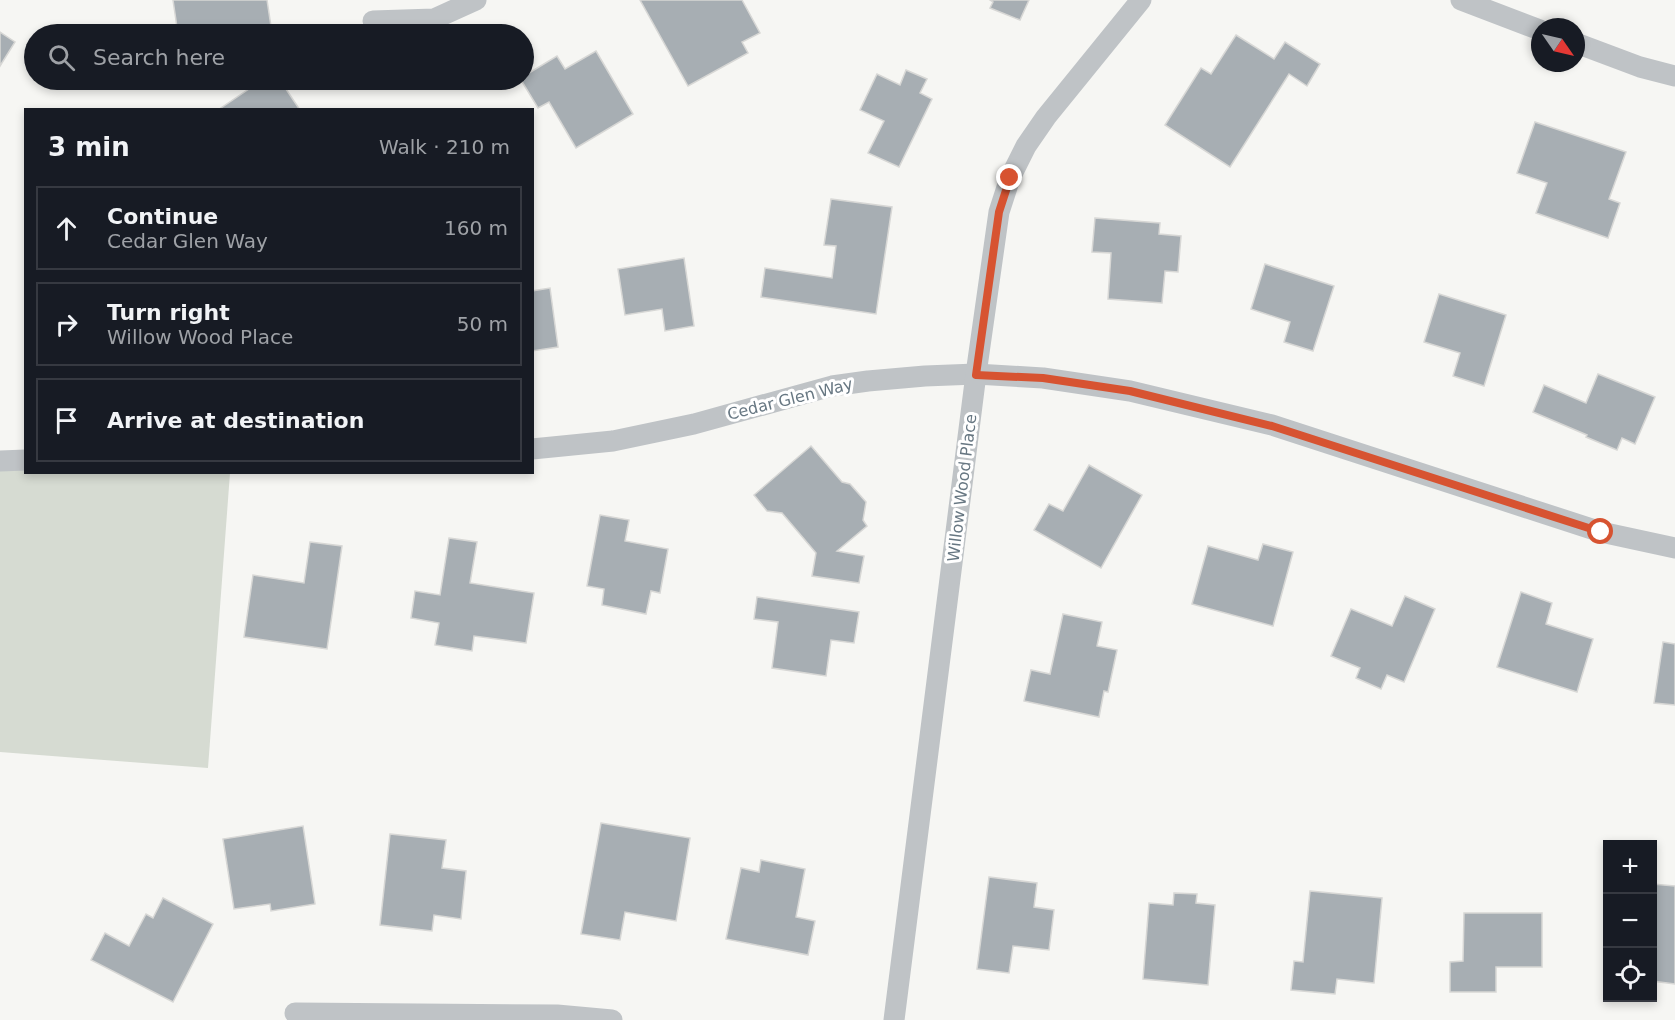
<!DOCTYPE html>
<html lang="en">
<head>
<meta charset="utf-8">
<style>
	body { margin:0; font-family:"DejaVu Sans",sans-serif; background:#20242c; color:#f1f3f6 }
	.controls { position:absolute; right:18px; bottom:18px; display:grid; overflow:hidden; border-radius:0px; box-shadow:0 3px 9px #0003 }
	.controls button { width:54px; height:54px; display:grid; place-items:center; padding:0; border:0; border-bottom:2px solid #363941; background:#171b24; color:#f1f3f6; font:30px sans-serif }
	.compass { position:absolute; left:1531px; top:18px; width:54px; height:54px; border-radius:50%; background:#171b24; box-shadow:0 3px 9px #0003; rotate:124deg }
	.stop { position:absolute; width:18px; height:18px; margin:-14px; border:4px solid #d75331; border-radius:50%; background:#fff }
	.stop.end { background:#d75331; border-color:#fff; box-shadow:0 2px 6px #0008 }
	.list { margin:0; padding:0; list-style:none }
	h2 { display:flex; justify-content:space-between; align-items:center; height:78px; margin:0; padding:0 24px; font-size:26px }
	h2 small { font-size:20px; font-weight:400; color:#9ea1a6 }
	.list li { display:grid; grid-template-columns:39px 1fr auto; gap:18px; align-items:center; box-sizing:border-box; height:84px; margin:0 12px 12px; padding:0 12px; border:2px solid #363941; border-radius:0px }
	.list b { display:block; font-size:22px; white-space:nowrap }
	.list p { margin:0; font-size:20px; white-space:nowrap; color:#9ea1a6 }
	.list em { font-size:20px; font-style:normal; color:#9ea1a6 }
	.icon { flex:none; width:33px; height:33px; fill:none; stroke:currentColor; stroke-width:2; stroke-linecap:round; stroke-linejoin:round }
	.map { position:relative; flex:none; width:1675px; height:1020px; overflow:hidden }
	.search { position:absolute; background:#171b24; box-shadow:0 3px 9px #0003; left:24px; top:24px; width:510px; height:66px; display:flex; align-items:center; gap:15px; box-sizing:border-box; padding:0 21px; border-radius:33px; color:#9ea1a6; font-size:22px }
	.panel { position:absolute; background:#171b24; box-shadow:0 3px 9px #0003; left:24px; top:108px; width:510px; height:366px; border-radius:0px }
	.map>svg:first-child { display:block }
	.green { fill:#d6dbd2 }
	.building { fill:#a7aeb3; stroke:#d7d7d5; stroke-width:1.5 }
	.lines { fill:none; stroke-linecap:round; stroke-linejoin:round }
	.minor { stroke:#bfc3c6; stroke-width:21 }
	.route { stroke:#d75331; stroke-width:8 }
	.labels { text-anchor:middle; dominant-baseline:central; stroke-width:6; stroke-linejoin:round; paint-order:stroke }
	.street-label { font-size:16px; fill:#677782; stroke:#fff }
</style>
</head>
<body>
<div class="map">
<svg width="1675" height="1020" viewBox="0 0 1675 1020">
	<rect width="100%" height="100%" fill="#f6f6f3"/>
	<polygon class="green" points="25,460 26,472 230,473 208,768 0,752 0,461"/>
	<g class="building">
		<polygon points="173,0 267,0 272,33 261,34 178,34"/>
		<polygon points="640,0 742,0 760,33 742,42 748,53 688,86"/>
		<polygon points="990,0 1029,0 1020,20 990,8 993,2"/>
		<polygon points="0,32 15,42 0,66"/>
		<polygon points="1236,35 1274,59 1285,42 1320,64 1307,86 1289,74 1230,167 1165,125 1201,68 1211,74"/>
		<polygon points="596,51 633,114 576,148 549,102 538,108 521,80 524,80 524,76 557,56 565,69"/>
		<polygon points="906,70 927,79 920,93 932,99 899,167 868,153 884,121 860,110 877,74 900,85"/>
		<polygon points="262,80 280,80 300,110 218,110"/>
		<polygon points="1535,122 1626,152 1609,199 1620,203 1608,238 1536,213 1547,183 1517,173"/>
		<polygon points="831,199 892,207 876,314 761,297 765,268 832,278 836,246 824,245"/>
		<polygon points="1095,218 1160,223 1159,234 1181,236 1178,272 1165,271 1162,303 1108,299 1111,253 1092,252"/>
		<polygon points="684,258 694,326 665,331 662,309 625,315 618,269"/>
		<polygon points="1265,264 1334,286 1313,351 1284,342 1290,322 1251,309"/>
		<polygon points="550,288 558,347 532,351 532,291"/>
		<polygon points="1439,294 1506,315 1484,386 1453,376 1460,353 1424,342"/>
		<polygon points="1598,374 1655,397 1635,444 1622,438 1617,450 1586,437 1587,435 1533,412 1544,385 1586,403"/>
		<polygon points="811,446 842,482 850,484 866,502 863,520 867,526 837,551 864,556 859,583 812,576 816,553 782,513 767,511 754,495"/>
		<polygon points="1089,465 1142,495 1101,568 1034,530 1049,504 1063,511"/>
		<polygon points="600,515 629,520 625,541 668,549 660,593 651,591 646,614 602,605 604,589 587,586"/>
		<polygon points="449,538 477,542 470,583 534,593 526,643 474,636 472,651 435,645 439,623 411,618 415,591 440,595"/>
		<polygon points="310,542 342,546 327,649 244,637 253,575 304,583"/>
		<polygon points="1263,544 1293,552 1273,626 1192,604 1208,546 1258,560"/>
		<polygon points="1521,592 1552,603 1546,624 1593,639 1577,692 1497,667"/>
		<polygon points="1405,596 1435,609 1404,682 1387,675 1381,689 1356,678 1360,668 1331,656 1351,609 1392,626"/>
		<polygon points="757,597 859,612 854,643 831,640 826,676 772,668 778,622 754,619"/>
		<polygon points="1063,614 1102,622 1097,646 1117,650 1108,692 1104,691 1099,717 1024,701 1031,670 1050,674"/>
		<polygon points="1663,642 1675,644 1675,705 1654,703"/>
		<polygon points="601,823 690,838 676,921 625,912 620,940 581,934"/>
		<polygon points="303,826 315,904 271,911 270,904 234,909 223,839"/>
		<polygon points="390,834 446,840 442,868 466,871 461,919 434,915 432,931 380,925"/>
		<polygon points="761,860 805,869 796,917 815,921 808,955 726,939 741,868 759,872"/>
		<polygon points="989,877 1037,883 1034,907 1054,910 1049,950 1013,946 1009,973 977,969"/>
		<polygon points="1652,884 1675,886 1675,984 1652,981"/>
		<polygon points="1310,891 1382,898 1374,983 1337,979 1335,994 1291,990 1294,961 1303,962"/>
		<polygon points="1174,893 1197,894 1196,903 1215,905 1208,985 1143,979 1149,903 1173,905"/>
		<polygon points="163,898 213,924 173,1002 91,960 105,933 129,946 146,914 153,918"/>
		<polygon points="1464,913 1542,913 1542,967 1496,967 1496,992 1450,992 1450,962 1463,961"/>
		<polygon points="1608,950 1608,977 1605,977"/>
	</g>
	<g class="lines">
		<g class="minor">
			<polyline points="1461,0 1540,30"/>
			<polyline points="373,21 434,19 476,0"/>
			<polyline points="1576,43 1640,67 1675,76"/>
			<polyline points="532,449 613,441 694,424 832,386 868,381 925,376 976,374 1043,378 1130,391 1272,425 1601,532 1675,548"/>
			<polyline points="0,461 26,460"/>
			<polyline points="295,1013 557,1015 612,1020"/>
			<polyline points="894,1020 976,374 999,212 1010,178 1026,146 1046,117 1141,0"/>
		</g>
	</g>
	<g class="lines">
		<polyline class="route" points="1010,178 999,212 976,375 1043,378 1130,391 1272,426 1601,532"/>
	</g>
	<g class="labels">
		<g class="street-label">
			<text transform="translate(790 399) rotate(-14)">Cedar Glen Way</text>
			<text transform="translate(962 488) rotate(-83)">Willow Wood Place</text>
		</g>
	</g>
</svg>
<div class="controls">
<button>+</button>
<button>−</button>
<button><svg class="icon" aria-label="locate" viewBox="0 0 24 24"><circle cx="12" cy="12" r="6"/><path d="M12 2v4M12 18v4M2 12h4M18 12h4"/></svg></button>
</div>
<svg class="compass" viewBox="-18 -18 36 36"><path d="M0-13l5 13h-10z" fill="#e53935"/><path d="M0 13l5-13h-10z" fill="#9ea1a6"/></svg>
<div class="stop" style="left:1601px;top:532px"></div>
<div class="stop end" style="left:1010px;top:178px"></div>
<div class="search"><svg class="icon" aria-label="search" viewBox="0 0 24 24"><circle cx="10" cy="10" r="6"/><path d="M15 15l6 6"/></svg>Search here</div>
<section class="panel">
<h2>3 min<small>Walk · 210 m</small></h2>
<ul class="list">
<li><svg class="icon" aria-label="ahead" viewBox="0 0 24 24"><path d="M12 20V5M6 11l6-6 6 6"/></svg><div><b>Continue</b><p>Cedar Glen Way</p></div><em>160 m</em></li>
<li><svg class="icon" aria-label="right" viewBox="0 0 24 24"><path d="M7 20v-9h11M14 6l5 5-5 5"/></svg><div><b>Turn right</b><p>Willow Wood Place</p></div><em>50 m</em></li>
<li><svg class="icon" aria-label="arrive" viewBox="0 0 24 24"><path d="M6 21V4h12l-3 4 3 4H6"/></svg><div><b>Arrive at destination</b></div></li>
</ul>
</section>
</div>
</body>
</html>
